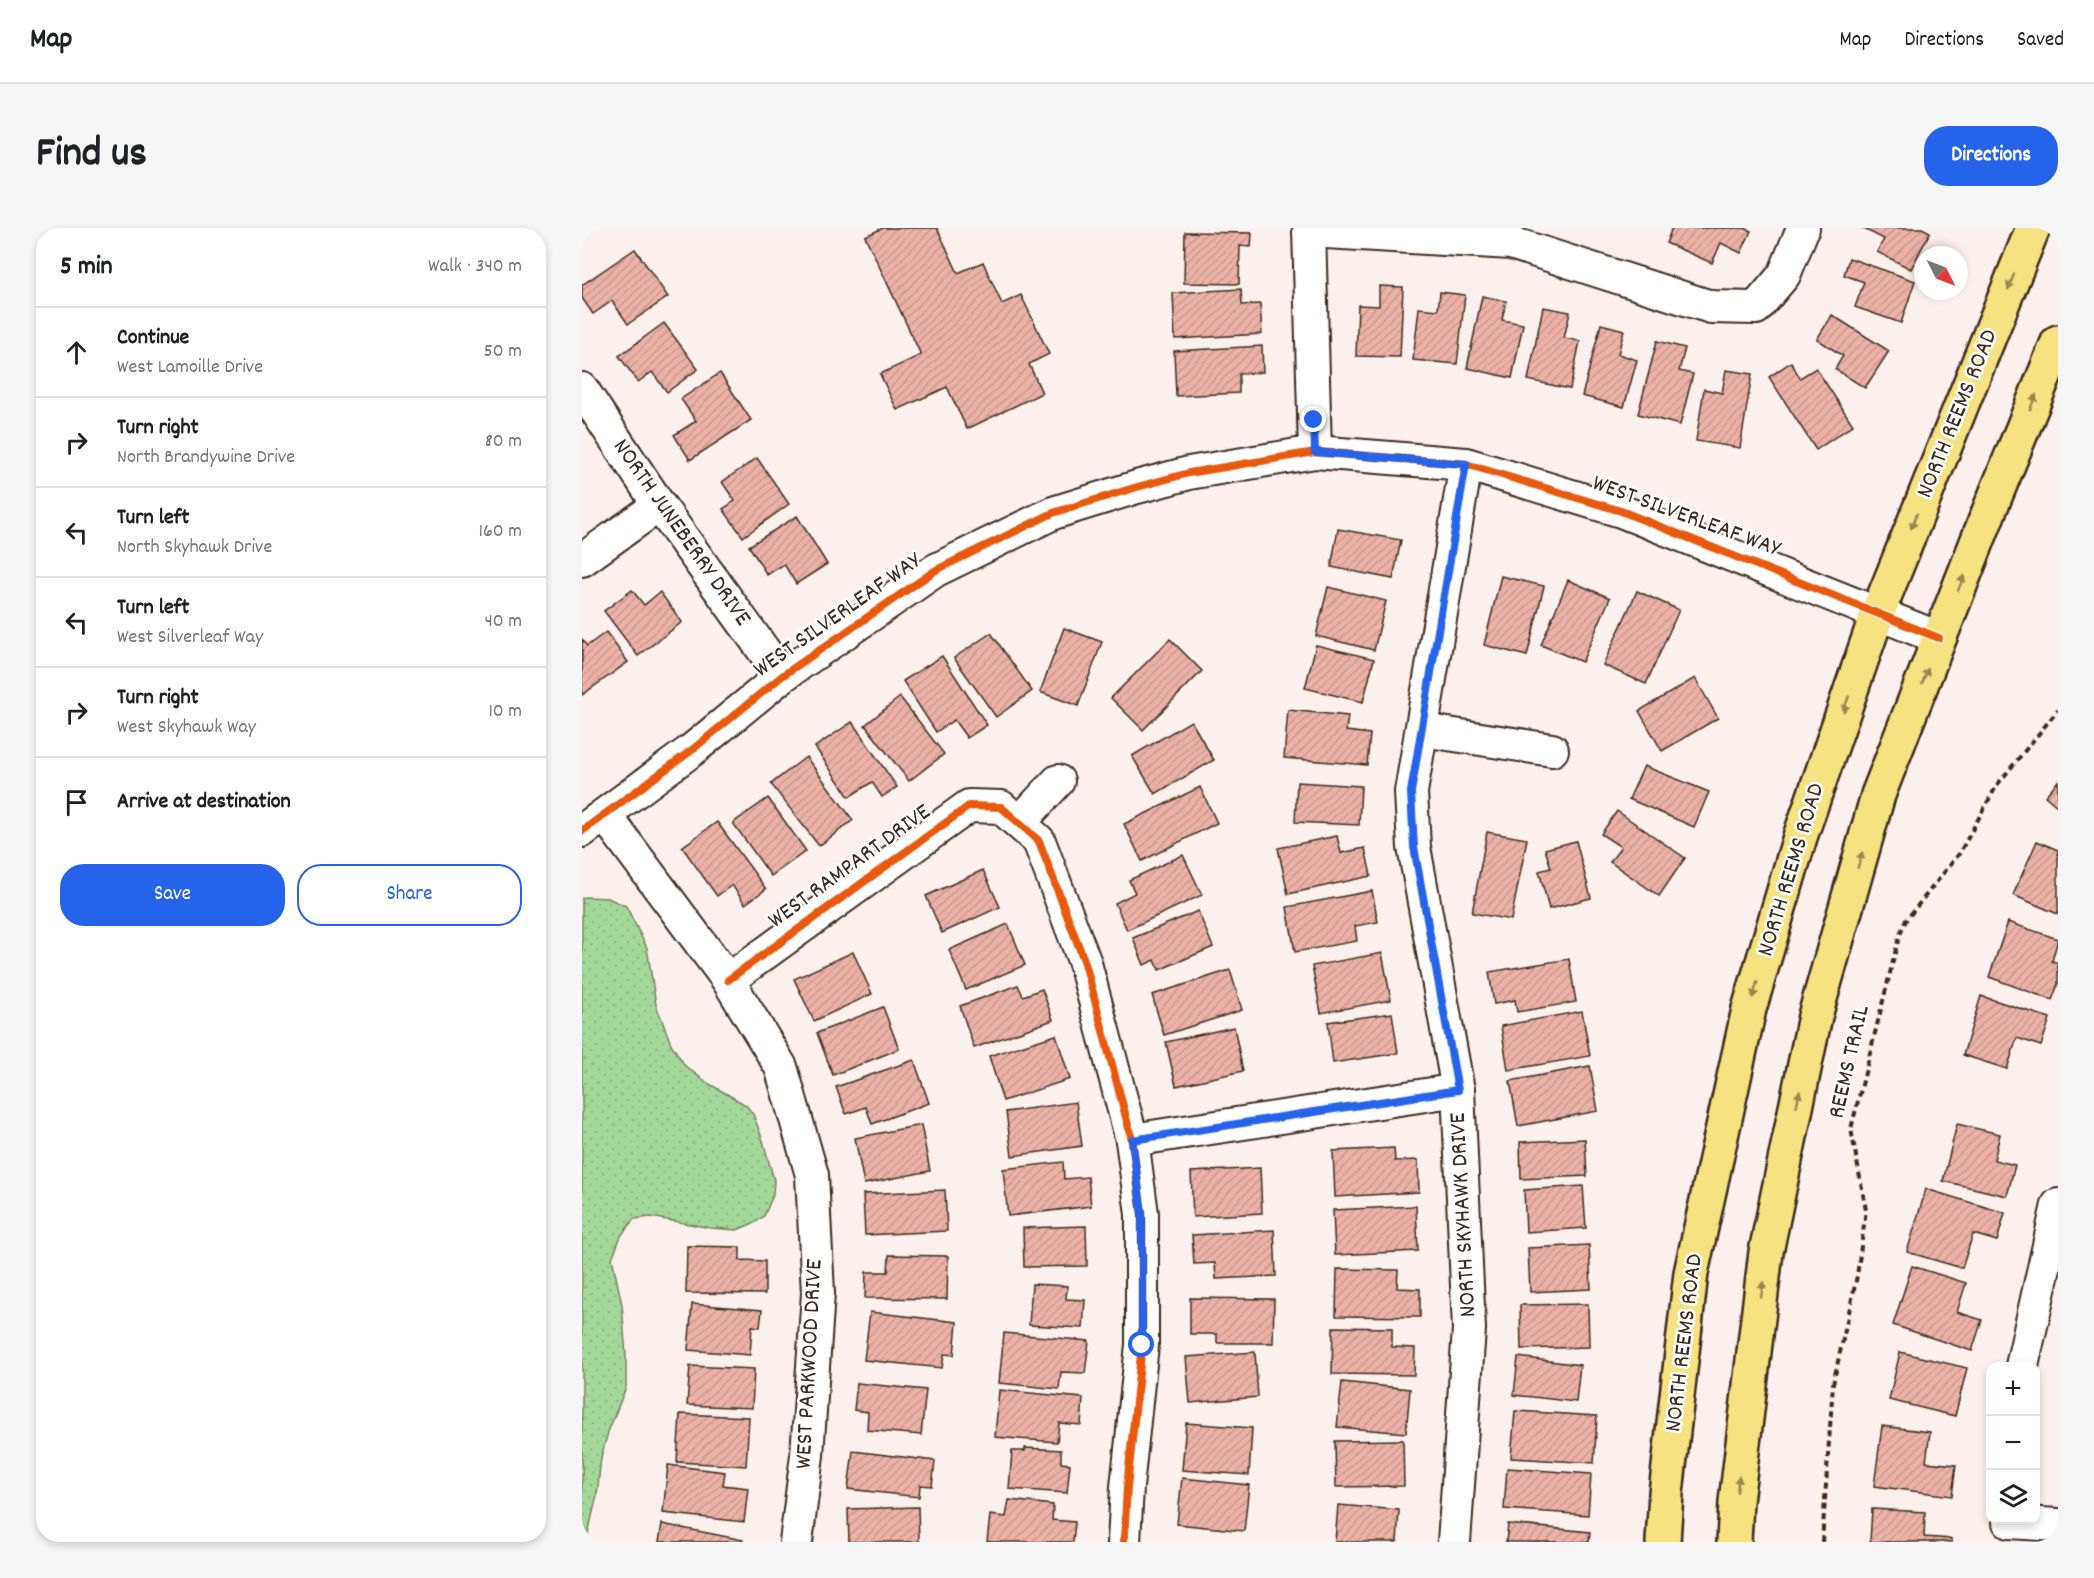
<!DOCTYPE html>
<html lang="en">
<head>
<meta charset="utf-8">
<style>
	body { margin:0; font-family:Dekko,sans-serif; background:#f6f6f6; color:#202124 }
	.controls { position:absolute; right:18px; bottom:18px; display:grid; overflow:hidden; border-radius:12px; box-shadow:0 3px 9px #0003 }
	.controls button { width:54px; height:54px; display:grid; place-items:center; padding:0; border:0; border-bottom:2px solid #e0e0e0; background:#fff; color:#202124; font:30px sans-serif }
	.compass { position:absolute; left:1332px; top:18px; width:54px; height:54px; border-radius:50%; background:#fff; box-shadow:0 3px 9px #0003; rotate:132deg }
	.stop { position:absolute; width:18px; height:18px; margin:-14px; border:4px solid #2563eb; border-radius:50%; background:#fff }
	.stop.end { background:#2563eb; border-color:#fff; box-shadow:0 2px 6px #0008 }
	.list { margin:0; padding:0; list-style:none }
	h2 { display:flex; justify-content:space-between; align-items:center; height:78px; margin:0; padding:0 24px; font-size:26px }
	h2 small { font-size:20px; font-weight:400; color:#757577 }
	.list li { display:grid; grid-template-columns:39px 1fr auto; gap:18px; align-items:center; box-sizing:border-box; height:90px; padding:0 24px; border-top:2px solid #e0e0e0 }
	.list b { display:block; font-size:22px; white-space:nowrap }
	.list p { margin:0; font-size:20px; white-space:nowrap; color:#757577 }
	.list em { font-size:20px; font-style:normal; color:#757577 }
	.actions { display:flex; gap:12px; padding:18px 24px }
	.actions a { flex:1; padding:14px 0; border:2px solid #2563eb; border-radius:24px; text-align:center; font-size:21px; color:#2563eb }
	.actions .main { background:#2563eb; color:#fff }
	.icon { flex:none; width:33px; height:33px; fill:none; stroke:currentColor; stroke-width:2; stroke-linecap:round; stroke-linejoin:round }
	.map { position:relative; flex:none; width:1476px; height:1314px; overflow:hidden; border-radius:24px }
	header { display:flex; align-items:center; gap:36px; box-sizing:border-box; height:84px; padding:0 30px; background:#fff; border-bottom:2px solid #e0e0e0 }
	header strong { font-size:28px }
	nav { display:flex; gap:33px; margin-inline-start:auto; font-size:21px }
	.intro { display:flex; align-items:center; justify-content:space-between; box-sizing:border-box; height:144px; padding:0 36px }
	h1 { margin:0; font-size:42px }
	.button { padding:15px 27px; border-radius:24px; background:#2563eb; color:#fff; font-size:21px; font-weight:700 }
	main { display:flex; gap:36px; padding:0 36px }
	aside { flex:1; background:#fff; border-radius:24px; box-shadow:0 3px 9px #0003 }
	.map>svg:first-child { display:block }
	.grass { fill:url(#grass-dots); stroke:#70815c; stroke-width:1.5 }
	.building { fill:url(#building-hatch); stroke:#3b2a1e; stroke-width:1.5 }
	.lines { fill:none; stroke-linecap:round; stroke-linejoin:round }
	.minor-casing { stroke:#3b2a1e; stroke-width:36 }
	.major-casing { stroke:#3b2a1e; stroke-width:38 }
	.path { stroke:#3b2a1e; stroke-width:4; stroke-dasharray:6 4.5; stroke-linecap:butt }
	.minor { stroke:#fff; stroke-width:32 }
	.major { stroke:#f7e281; stroke-width:33 }
	.cycleway-casing { stroke:#fff; stroke-width:11 }
	.cycleway { stroke:#e8590c; stroke-width:8 }
	.oneway { fill:#998650 }
	.route { stroke:#2563eb; stroke-width:8 }
	.labels { text-anchor:middle; dominant-baseline:central; stroke-width:5; stroke-linejoin:round; paint-order:stroke }
	.street-label { font-size:24px; fill:#3b2a1e; stroke:#fff }
</style>
</head>
<body>
<header>
<strong>Map</strong>
<nav><a>Map</a><a>Directions</a><a>Saved</a></nav>
</header>
<div class="intro"><h1>Find us</h1><a class="button">Directions</a></div>
<main>
<aside>
<h2>5 min<small>Walk · 340 m</small></h2>
<ul class="list">
<li><svg class="icon" aria-label="ahead" viewBox="0 0 24 24"><path d="M12 20V5M6 11l6-6 6 6"/></svg><div><b>Continue</b><p>West Lamoille Drive</p></div><em>50 m</em></li>
<li><svg class="icon" aria-label="right" viewBox="0 0 24 24"><path d="M7 20v-9h11M14 6l5 5-5 5"/></svg><div><b>Turn right</b><p>North Brandywine Drive</p></div><em>80 m</em></li>
<li><svg class="icon" aria-label="left" viewBox="0 0 24 24"><path d="M17 20v-9H6M10 6l-5 5 5 5"/></svg><div><b>Turn left</b><p>North Skyhawk Drive</p></div><em>160 m</em></li>
<li><svg class="icon" aria-label="left" viewBox="0 0 24 24"><path d="M17 20v-9H6M10 6l-5 5 5 5"/></svg><div><b>Turn left</b><p>West Silverleaf Way</p></div><em>40 m</em></li>
<li><svg class="icon" aria-label="right" viewBox="0 0 24 24"><path d="M7 20v-9h11M14 6l5 5-5 5"/></svg><div><b>Turn right</b><p>West Skyhawk Way</p></div><em>10 m</em></li>
<li><svg class="icon" aria-label="arrive" viewBox="0 0 24 24"><path d="M6 21V4h12l-3 4 3 4H6"/></svg><div><b>Arrive at destination</b></div></li>
</ul>
<div class="actions"><a class="main">Save</a><a>Share</a></div>
</aside>
<div class="map">
<svg width="1476" height="1314" viewBox="0 0 1476 1314">
	<defs>
		<pattern id="grass-dots" width="8" height="8" patternUnits="userSpaceOnUse" patternTransform="scale(1.5)"><rect width="8" height="8" fill="#a4d89b"/><path d="M2 2h.1M6 6h.1" fill="none" stroke="#8eba85" stroke-width="1.8" stroke-linecap="round"/></pattern>
		<pattern id="building-hatch" width="6" height="6" patternUnits="userSpaceOnUse" patternTransform="scale(1.5)"><rect width="6" height="6" fill="#ecb2a7"/><path d="M-1 1l2-2M0 6l6-6M5 7l2-2" fill="none" stroke="#cb998f"/></pattern>
	</defs>
	<rect width="100%" height="100%" fill="#fbf0ed"/>
	<filter id="ink" filterUnits="userSpaceOnUse"><feTurbulence type="fractalNoise" baseFrequency=".0167" numOctaves="2"/><feDisplacementMap in="SourceGraphic" scale="12" xChannelSelector="R" yChannelSelector="G"/><feConvolveMatrix kernelMatrix="1 2 1 2 8 2 1 2 1" color-interpolation-filters="sRGB"/></filter>
	<g filter="url(#ink)">
		<polygon class="grass" points="4,669 26,670 44,678 65,720 74,777 89,816 103,838 124,854 164,877 171,886 181,913 192,952 191,967 182,988 174,994 155,1002 129,1000 69,989 52,991 39,1008 30,1030 40,1077 44,1128 44,1159 26,1204 19,1229 15,1267 4,1314 0,1314 0,670"/>
		<g class="building">
			<polygon points="301,0 355,0 376,45 401,34 420,76 439,67 467,126 447,136 460,165 385,201 365,159 315,182 298,146 339,127 283,8"/>
			<polygon points="1090,0 1162,0 1169,3 1159,25 1139,15 1130,35 1084,15"/>
			<polygon points="1280,0 1340,0 1348,4 1329,41 1295,24 1302,11"/>
			<polygon points="603,4 670,5 669,19 658,18 657,56 602,55"/>
			<polygon points="53,21 86,69 46,96 30,73 11,86 0,70 0,57"/>
			<polygon points="1267,30 1333,53 1319,95 1273,79 1282,54 1262,47"/>
			<polygon points="797,58 821,59 818,129 774,128 776,77 797,78"/>
			<polygon points="659,61 660,77 678,76 680,106 593,111 591,65"/>
			<polygon points="858,64 883,67 875,136 831,132 837,80 856,82"/>
			<polygon points="900,68 924,73 920,92 941,96 930,150 885,140"/>
			<polygon points="961,79 988,84 982,110 998,113 988,161 946,152"/>
			<polygon points="1250,87 1307,123 1283,160 1253,141 1261,128 1235,111"/>
			<polygon points="82,95 116,141 85,164 70,144 56,154 37,128"/>
			<polygon points="1019,96 1042,102 1036,126 1055,132 1042,179 1000,168"/>
			<polygon points="1075,113 1103,120 1097,143 1111,146 1098,197 1056,186"/>
			<polygon points="680,118 681,144 657,146 657,165 594,168 592,123"/>
			<polygon points="1209,134 1218,150 1234,140 1271,197 1234,222 1187,149"/>
			<polygon points="1144,142 1170,146 1158,220 1114,213 1122,161 1140,165"/>
			<polygon points="138,145 169,192 108,232 92,207 114,193 99,171"/>
			<polygon points="175,230 207,276 161,309 141,281 153,273 140,254"/>
			<polygon points="215,288 245,336 214,356 202,336 185,347 167,318"/>
			<polygon points="756,301 819,312 811,351 749,339"/>
			<polygon points="919,348 962,358 945,428 902,417"/>
			<polygon points="986,352 1028,370 1000,434 959,417"/>
			<polygon points="746,359 804,373 792,422 734,408"/>
			<polygon points="50,362 62,377 78,364 100,394 56,428 22,383"/>
			<polygon points="1055,363 1097,382 1064,456 1021,437"/>
			<polygon points="482,400 520,414 496,478 458,464"/>
			<polygon points="24,404 46,434 0,467 0,411 5,418"/>
			<polygon points="409,405 450,463 414,489 372,430"/>
			<polygon points="588,411 620,443 561,502 529,470"/>
			<polygon points="734,417 792,431 781,474 723,460"/>
			<polygon points="360,428 405,497 385,510 372,492 354,504 321,453"/>
			<polygon points="1113,450 1136,490 1080,523 1057,483"/>
			<polygon points="318,469 362,526 327,553 283,497"/>
			<polygon points="706,482 766,488 764,503 788,506 785,537 702,530"/>
			<polygon points="609,493 632,532 573,566 550,528"/>
			<polygon points="270,494 315,559 300,569 290,554 267,569 233,519"/>
			<polygon points="224,529 271,592 237,618 189,556"/>
			<polygon points="1062,538 1127,564 1112,599 1047,571"/>
			<polygon points="1476,553 1476,579 1463,568"/>
			<polygon points="715,554 779,558 777,597 713,594"/>
			<polygon points="618,559 635,595 560,633 542,596"/>
			<polygon points="186,570 224,623 189,648 151,595"/>
			<polygon points="1035,583 1103,630 1077,668 1028,634 1039,619 1019,606"/>
			<polygon points="135,594 184,661 163,676 150,657 135,668 100,619"/>
			<polygon points="905,604 945,611 929,692 890,685"/>
			<polygon points="755,608 759,625 783,620 789,648 706,666 696,620"/>
			<polygon points="994,613 1009,670 967,681 957,643 969,640 963,621"/>
			<polygon points="1455,613 1476,622 1476,686 1431,667"/>
			<polygon points="601,627 620,667 545,702 533,675 553,665 547,652"/>
			<polygon points="401,642 418,679 360,705 344,668"/>
			<polygon points="790,663 796,694 773,698 775,713 713,724 705,679"/>
			<polygon points="616,683 631,719 577,742 573,732 562,737 551,710"/>
			<polygon points="1426,694 1476,711 1470,733 1476,735 1476,756 1470,772 1407,749"/>
			<polygon points="426,696 443,737 384,762 367,722"/>
			<polygon points="271,724 290,766 232,793 212,751"/>
			<polygon points="800,725 809,772 739,785 730,738"/>
			<polygon points="987,731 994,774 935,784 933,772 912,776 907,744"/>
			<polygon points="648,742 660,782 582,807 570,767"/>
			<polygon points="436,757 441,768 460,761 471,792 392,820 378,778"/>
			<polygon points="1399,768 1468,790 1459,818 1435,810 1425,841 1381,827"/>
			<polygon points="301,779 317,821 251,847 235,805"/>
			<polygon points="1000,783 1008,828 926,842 919,798"/>
			<polygon points="810,785 816,825 751,835 746,794"/>
			<polygon points="652,799 661,843 594,858 584,814"/>
			<polygon points="474,807 488,851 421,873 407,828"/>
			<polygon points="332,832 347,875 290,896 284,879 264,886 254,859"/>
			<polygon points="1008,838 1016,883 936,898 928,853"/>
			<polygon points="494,874 500,918 430,928 424,884"/>
			<polygon points="1375,896 1418,906 1412,932 1433,937 1425,968 1361,953"/>
			<polygon points="339,897 348,943 282,956 273,910"/>
			<polygon points="1003,911 1005,948 939,951 938,914"/>
			<polygon points="812,920 813,933 836,932 837,964 753,969 751,923"/>
			<polygon points="481,934 482,951 506,949 509,978 426,988 421,941"/>
			<polygon points="678,940 680,985 611,989 609,944"/>
			<polygon points="1001,958 1004,1000 944,1004 942,962"/>
			<polygon points="1344,961 1423,985 1415,1013 1391,1006 1380,1040 1325,1024"/>
			<polygon points="363,962 365,1003 283,1007 281,966"/>
			<polygon points="834,978 836,1023 753,1027 751,982"/>
			<polygon points="504,998 505,1038 442,1039 441,1000"/>
			<polygon points="692,1002 694,1048 634,1051 633,1035 612,1036 610,1007"/>
			<polygon points="1007,1017 1009,1061 948,1064 946,1020"/>
			<polygon points="105,1018 158,1019 158,1032 183,1033 183,1066 104,1065"/>
			<polygon points="307,1027 366,1028 365,1071 283,1070 284,1044 306,1044"/>
			<polygon points="1330,1038 1384,1055 1375,1084 1400,1092 1390,1123 1311,1097"/>
			<polygon points="755,1041 816,1042 815,1060 838,1061 838,1089 754,1088"/>
			<polygon points="450,1056 485,1058 484,1071 503,1072 501,1100 447,1097"/>
			<polygon points="608,1070 692,1071 691,1115 635,1115 635,1106 608,1106"/>
			<polygon points="110,1076 180,1082 178,1099 170,1098 168,1127 106,1122"/>
			<polygon points="1006,1076 1007,1119 939,1121 938,1077"/>
			<polygon points="288,1084 375,1094 372,1127 362,1126 360,1140 282,1132"/>
			<polygon points="751,1099 810,1100 810,1119 833,1120 832,1147 750,1146"/>
			<polygon points="422,1105 507,1113 503,1145 479,1144 477,1161 417,1155"/>
			<polygon points="673,1124 676,1169 608,1175 604,1129"/>
			<polygon points="1318,1124 1385,1140 1373,1188 1307,1172"/>
			<polygon points="936,1129 998,1137 994,1174 932,1167"/>
			<polygon points="108,1138 172,1141 170,1180 105,1177"/>
			<polygon points="760,1154 828,1161 824,1205 755,1199"/>
			<polygon points="275,1155 344,1162 339,1207 285,1202 286,1184 272,1182"/>
			<polygon points="417,1162 501,1170 499,1197 477,1195 475,1214 413,1209"/>
			<polygon points="933,1183 1015,1188 1012,1235 929,1230"/>
			<polygon points="98,1186 167,1189 164,1238 95,1234"/>
			<polygon points="604,1195 670,1200 667,1247 600,1242"/>
			<polygon points="1300,1198 1348,1204 1344,1234 1374,1237 1370,1268 1292,1258"/>
			<polygon points="821,1212 822,1258 754,1259 753,1213"/>
			<polygon points="443,1220 479,1222 479,1235 488,1236 485,1265 427,1261 430,1223 443,1223"/>
			<polygon points="271,1223 353,1233 350,1258 338,1257 337,1269 266,1261"/>
			<polygon points="86,1237 143,1244 141,1257 166,1260 162,1294 81,1285"/>
			<polygon points="925,1240 1009,1246 1006,1287 922,1281"/>
			<polygon points="600,1250 667,1257 662,1303 595,1296"/>
			<polygon points="427,1272 471,1277 470,1292 493,1294 491,1314 405,1314 408,1287 424,1289"/>
			<polygon points="756,1277 817,1282 815,1314 753,1314"/>
			<polygon points="336,1279 337,1314 267,1314 266,1281"/>
			<polygon points="1290,1281 1343,1284 1342,1309 1370,1311 1370,1314 1288,1314"/>
			<polygon points="80,1296 161,1312 160,1314 77,1314"/>
			<polygon points="926,1296 1008,1304 1007,1314 924,1314"/>
		</g>
		<g class="lines">
			<g class="minor-casing">
				<g id="minor">
					<polyline points="727,0 733,224"/>
					<polyline points="727,3 929,15 1129,79 1174,80 1202,47 1221,0"/>
					<polyline points="0,161 77,277 200,448"/>
					<polyline points="0,332 77,277"/>
					<polyline points="840,502 970,522"/>
					<polyline points="23,587 146,752 199,839 230,947 236,1065 225,1227 214,1314"/>
					<polyline points="437,595 476,553"/>
					<polyline points="0,603 110,522 200,448 354,342 471,285 555,259 607,245 733,224 884,236 1039,283 1357,410"/>
					<polyline points="146,752 387,578 419,579 457,613 503,735 550,912 560,986 560,1117 545,1259 542,1314"/>
					<polyline points="550,912 876,862"/>
					<polyline points="1440,1138 1476,977"/>
					<polyline points="1427,1294 1476,1297"/>
					<polyline points="872,1314 887,1101 876,862 832,619 829,564 884,236"/>
				</g>
			</g>
			<g class="major-casing">
				<g id="major">
					<polyline points="1081,1314 1084,1265 1109,1045 1167,781 1218,609 1296,384 1451,0"/>
					<polyline points="1152,1314 1154,1274 1184,1024 1233,788 1296,567 1408,281 1476,114"/>
				</g>
			</g>
			<polyline class="path" points="1240,1314 1251,1156 1275,1048 1284,982 1269,901 1317,709 1324,692 1377,626 1415,557 1476,482"/>
			<use href="#minor" class="minor"/>
			<use href="#major" class="major"/>
			<g class="cycleway-casing">
				<g id="cycleway">
					<polyline points="0,603 110,522 200,448 354,342 471,285 555,259 607,245 733,224 884,236 1039,283 1357,410"/>
					<polyline points="146,752 387,578 419,579 457,613 503,735 550,912 560,986 560,1117 545,1259 542,1314"/>
				</g>
			</g>
			<use href="#cycleway" class="cycleway"/>
		</g>
		<defs><path id="oneway-solid" d="M-6-.8H1V-3.2L6.5 0L1 3.2V.8H-6Z" transform="scale(1.5)"/></defs>
		<g class="oneway">
			<use href="#oneway-solid" transform="translate(1429 54) rotate(112)"/>
			<use href="#oneway-solid" transform="translate(1451 174) rotate(-68)"/>
			<use href="#oneway-solid" transform="translate(1332 293) rotate(112)"/>
			<use href="#oneway-solid" transform="translate(1379 355) rotate(-69)"/>
			<use href="#oneway-solid" transform="translate(1343 448) rotate(-69)"/>
			<use href="#oneway-solid" transform="translate(1264 476) rotate(109)"/>
			<use href="#oneway-solid" transform="translate(1278 632) rotate(-74)"/>
			<use href="#oneway-solid" transform="translate(1173 762) rotate(106)"/>
			<use href="#oneway-solid" transform="translate(1216 871) rotate(-78)"/>
			<use href="#oneway-solid" transform="translate(1180 1062) rotate(-83)"/>
			<use href="#oneway-solid" transform="translate(1156 1256) rotate(-83)"/>
		</g>
	</g>
	<g class="lines" filter="url(#ink)">
		<polyline class="route" points="560,1117 560,986 550,912 876,862 832,619 829,564 884,236 733,224 732,192"/>
	</g>
	<g class="labels">
		<g class="street-label">
			<text transform="translate(1376 186) rotate(-68)">NORTH REEMS ROAD</text>
			<text transform="translate(1104 289) rotate(20)">WEST SILVERLEAF WAY</text>
			<text transform="translate(99 305) rotate(55)">NORTH JUNEBERRY DRIVE</text>
			<text transform="translate(256 388) rotate(-35)">WEST SILVERLEAF WAY</text>
			<text transform="translate(268 639) rotate(-36)">WEST RAMPART DRIVE</text>
			<text transform="translate(1210 642) rotate(-73)">NORTH REEMS ROAD</text>
			<text transform="translate(1268 834) rotate(-77)">REEMS TRAIL</text>
			<text transform="translate(882 987) rotate(-93)">NORTH SKYHAWK DRIVE</text>
			<text transform="translate(1103 1115) rotate(-83)">NORTH REEMS ROAD</text>
			<text transform="translate(228 1136) rotate(-87)">WEST PARKWOOD DRIVE</text>
		</g>
	</g>
</svg>
<div class="controls">
<button>+</button>
<button>−</button>
<button><svg class="icon" aria-label="layers" viewBox="0 0 24 24"><path d="M12 4l9 5-9 5-9-5zM3 14l9 5 9-5"/></svg></button>
</div>
<svg class="compass" viewBox="-18 -18 36 36"><path d="M0-13l5 13h-10z" fill="#e53935"/><path d="M0 13l5-13h-10z" fill="#757577"/></svg>
<div class="stop" style="left:560px;top:1117px"></div>
<div class="stop end" style="left:732px;top:192px"></div>
</div>
</main>
</body>
</html>
